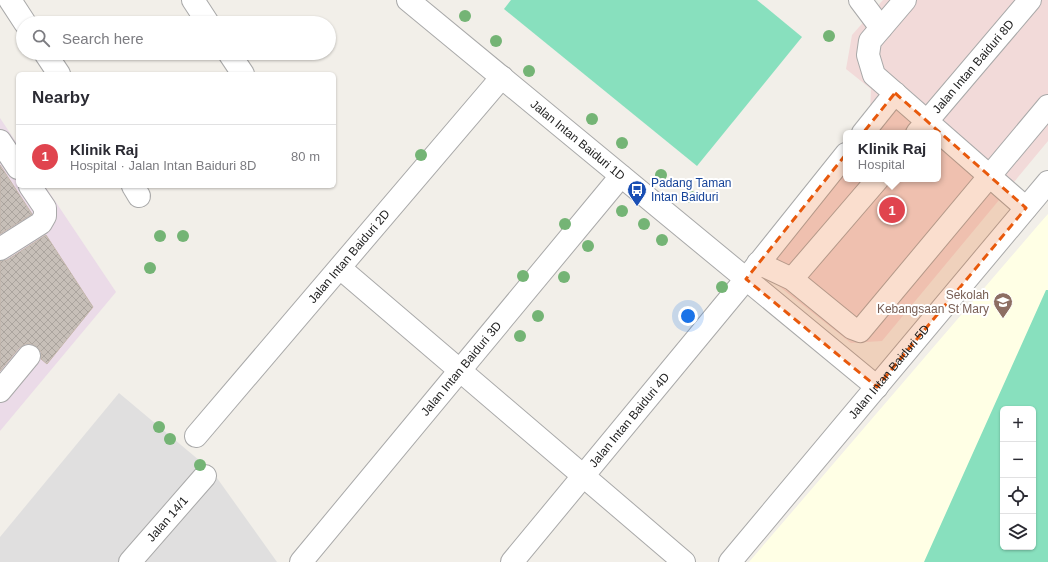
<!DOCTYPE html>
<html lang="en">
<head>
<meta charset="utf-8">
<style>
	body { margin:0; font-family:Helvetica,sans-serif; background:#f2f2f3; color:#2b2b33 }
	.controls { position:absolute; right:12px; bottom:12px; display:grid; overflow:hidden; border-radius:6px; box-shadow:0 1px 3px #0004 }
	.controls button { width:36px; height:36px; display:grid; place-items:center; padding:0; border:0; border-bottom:1px solid #e1e1e2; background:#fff; color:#2b2b33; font:20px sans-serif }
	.you { position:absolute; left:688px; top:316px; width:14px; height:14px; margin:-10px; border:3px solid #fff; border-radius:50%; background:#1a73e8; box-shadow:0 0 0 6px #1a73e833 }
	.badge { display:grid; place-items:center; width:26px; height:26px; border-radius:50%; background:#1a73e8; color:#fff; font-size:13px; font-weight:700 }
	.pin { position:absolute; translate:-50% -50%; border:2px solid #fff; box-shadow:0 1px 4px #0006 }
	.popup { position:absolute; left:843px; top:130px; width:98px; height:52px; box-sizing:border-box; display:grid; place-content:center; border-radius:6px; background:#fff; filter:drop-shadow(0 1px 3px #0005); font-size:13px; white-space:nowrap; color:#7c7c81 }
	.popup b { font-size:15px; color:#2b2b33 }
	.popup::after { content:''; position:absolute; left:50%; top:100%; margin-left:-8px; border:8px solid transparent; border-top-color:#fff }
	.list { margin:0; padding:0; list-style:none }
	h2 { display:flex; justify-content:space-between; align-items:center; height:52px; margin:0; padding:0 16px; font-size:17px }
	h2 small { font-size:13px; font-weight:400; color:#7c7c81 }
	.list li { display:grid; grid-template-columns:26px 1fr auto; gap:12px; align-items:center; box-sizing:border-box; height:64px; padding:0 16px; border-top:1px solid #e1e1e2 }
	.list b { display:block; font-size:15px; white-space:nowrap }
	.list p { margin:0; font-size:13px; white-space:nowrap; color:#7c7c81 }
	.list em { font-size:13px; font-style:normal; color:#7c7c81 }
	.icon { flex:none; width:22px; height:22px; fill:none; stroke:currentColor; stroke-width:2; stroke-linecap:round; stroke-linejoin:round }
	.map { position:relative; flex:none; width:1048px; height:562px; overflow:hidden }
	.search { position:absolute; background:#fff; box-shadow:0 1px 3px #0004; left:16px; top:16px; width:320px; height:44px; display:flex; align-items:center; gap:10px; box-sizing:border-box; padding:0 14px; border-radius:22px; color:#7c7c81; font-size:15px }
	.panel { position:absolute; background:#fff; box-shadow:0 1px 3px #0004; left:16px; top:72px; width:320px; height:116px; border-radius:6px }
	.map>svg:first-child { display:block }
	.residential { fill:#e0dfdf }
	.commercial { fill:#f2dad9 }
	.industrial { fill:#ebdbe8 }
	.education { fill:#ffffe5; fill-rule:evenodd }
	.pitch { fill:#88e0be; fill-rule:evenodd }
	.building { fill:url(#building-cross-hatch); stroke:#c4b6ab }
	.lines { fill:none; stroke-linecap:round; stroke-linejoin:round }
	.minor-casing { stroke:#a9a9a9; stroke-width:24 }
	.minor { stroke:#fff; stroke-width:22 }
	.tree { fill:#74b475 }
	.marked { fill:#e8590c; fill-opacity:0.2; stroke:#e8590c; stroke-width:3; stroke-dasharray:8 5; stroke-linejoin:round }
	.labels { text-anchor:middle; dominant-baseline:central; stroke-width:4; stroke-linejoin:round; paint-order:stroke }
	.street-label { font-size:12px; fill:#222; stroke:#fff }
	.transit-label { font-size:12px; fill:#164399; stroke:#fff; text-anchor:start }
	.education-label { font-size:12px; fill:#785e54; stroke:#fff; text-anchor:end }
</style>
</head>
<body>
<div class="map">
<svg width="1048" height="562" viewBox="0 0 1048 562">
	<defs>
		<pattern id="building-cross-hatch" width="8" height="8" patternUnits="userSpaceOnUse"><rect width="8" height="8" fill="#c7bfb8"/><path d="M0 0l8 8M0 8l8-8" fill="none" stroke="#aba49e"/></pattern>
	</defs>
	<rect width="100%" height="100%" fill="#f2efe9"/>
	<polygon class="residential" points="119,393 212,471 277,562 0,562 0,537"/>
	<polygon class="commercial" points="883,0 1048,0 1048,141 882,341 851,343 747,261 846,142 846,179 938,179 938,133 854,133 870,113 871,89 846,69 852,35"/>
	<polygon class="industrial" points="0,118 18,145 18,186 45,186 116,292 0,431"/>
	<path class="education" d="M1048 214V562H749L1040 223ZM1003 409H1033V547H1003Z"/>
	<g class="pitch">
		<polygon points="511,0 757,0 802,37 697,166 504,9"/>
		<path d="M1046 290H1048V562H924ZM1003 409H1033V547H1003Z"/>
	</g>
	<g class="building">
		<polygon points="0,165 32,214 0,234"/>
		<polygon points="46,235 93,307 47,364 41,359 41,352 37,347 31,344 25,344 19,348 0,371 0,261 7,260"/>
	</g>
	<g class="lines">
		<g class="minor-casing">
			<g id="minor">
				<polyline points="10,0 25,23"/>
				<polyline points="193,0 208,23"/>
				<path id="s1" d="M408 0 877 387"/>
				<polyline points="860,0 881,28"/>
				<polyline points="905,0 870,41 868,55 874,75 1026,208"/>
				<polyline points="45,53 59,74"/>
				<polyline points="229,53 243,74"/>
				<polyline points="863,133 895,93"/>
				<path id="s2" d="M917 133 1030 0"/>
				<polyline points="0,141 18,168"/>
				<polyline points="133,186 139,196"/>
				<polyline points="0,249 41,223 45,216 45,208 30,186"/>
				<polyline points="758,263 792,279 852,328 860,331 1048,106"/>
				<polyline points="340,268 684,562"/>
				<polyline points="792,279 878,179"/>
				<polyline points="0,391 29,356"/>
				<path id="s3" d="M196 436 502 77"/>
				<path id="s4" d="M130 562 205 476"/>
				<path id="s5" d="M301 562 621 176"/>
				<path id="s6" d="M512 562 746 279 846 154"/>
				<path id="s7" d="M730 562 1048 182"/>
			</g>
		</g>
		<use href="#minor" class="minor"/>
	</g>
	<g class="tree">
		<circle cx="465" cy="16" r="6"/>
		<circle cx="829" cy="36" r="6"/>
		<circle cx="496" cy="41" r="6"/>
		<circle cx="529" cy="71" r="6"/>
		<circle cx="592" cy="119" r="6"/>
		<circle cx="622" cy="143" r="6"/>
		<circle cx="421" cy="155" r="6"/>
		<circle cx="661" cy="175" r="6"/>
		<circle cx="691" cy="197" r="6"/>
		<circle cx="622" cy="211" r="6"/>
		<circle cx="565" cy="224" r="6"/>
		<circle cx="644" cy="224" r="6"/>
		<circle cx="160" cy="236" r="6"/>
		<circle cx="183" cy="236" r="6"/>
		<circle cx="662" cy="240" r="6"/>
		<circle cx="588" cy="246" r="6"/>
		<circle cx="150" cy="268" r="6"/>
		<circle cx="523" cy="276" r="6"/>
		<circle cx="564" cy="277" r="6"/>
		<circle cx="722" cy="287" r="6"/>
		<circle cx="538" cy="316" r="6"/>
		<circle cx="520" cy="336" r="6"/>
		<circle cx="159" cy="427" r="6"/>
		<circle cx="170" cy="439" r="6"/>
		<circle cx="200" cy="465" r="6"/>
	</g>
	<path class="marked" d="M895 93 1026 208 877 387 746 279Z"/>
	<defs>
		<g id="bus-pin" transform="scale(1)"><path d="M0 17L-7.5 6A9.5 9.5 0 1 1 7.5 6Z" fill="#1a4fb4" stroke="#fff"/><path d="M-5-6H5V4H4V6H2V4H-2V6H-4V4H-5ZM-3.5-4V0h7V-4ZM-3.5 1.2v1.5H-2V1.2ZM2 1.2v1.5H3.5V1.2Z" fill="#fff"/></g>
		<g id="school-pin" transform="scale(1)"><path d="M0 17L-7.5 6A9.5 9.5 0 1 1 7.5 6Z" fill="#8d6e63" stroke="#fff"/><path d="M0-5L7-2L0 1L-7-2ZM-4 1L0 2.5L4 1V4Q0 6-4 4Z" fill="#fff"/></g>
	</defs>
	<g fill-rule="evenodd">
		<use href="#bus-pin" x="637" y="190"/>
		<use href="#school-pin" x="1003" y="302"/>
	</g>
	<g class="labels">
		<g class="street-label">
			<text stroke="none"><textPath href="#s2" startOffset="87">Jalan Intan Baiduri 8D</textPath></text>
			<text stroke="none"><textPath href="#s1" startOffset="220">Jalan Intan Baiduri 1D</textPath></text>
			<text stroke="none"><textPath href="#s3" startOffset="236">Jalan Intan Baiduri 2D</textPath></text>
			<text stroke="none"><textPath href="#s5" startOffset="251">Jalan Intan Baiduri 3D</textPath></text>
			<text stroke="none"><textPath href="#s7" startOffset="248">Jalan Intan Baiduri 5D</textPath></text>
			<text stroke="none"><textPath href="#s6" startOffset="184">Jalan Intan Baiduri 4D</textPath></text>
			<text stroke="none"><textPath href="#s4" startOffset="57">Jalan 14/1</textPath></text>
		</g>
		<g class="transit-label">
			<text x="651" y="183">Padang Taman<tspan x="651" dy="14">Intan Baiduri</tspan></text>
		</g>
		<g class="education-label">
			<text x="989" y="295">Sekolah<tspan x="989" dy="14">Kebangsaan St Mary</tspan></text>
		</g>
	</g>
</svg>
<div class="controls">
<button>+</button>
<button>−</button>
<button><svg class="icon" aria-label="locate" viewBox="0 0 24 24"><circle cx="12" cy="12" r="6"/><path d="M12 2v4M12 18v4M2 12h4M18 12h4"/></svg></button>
<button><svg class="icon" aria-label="layers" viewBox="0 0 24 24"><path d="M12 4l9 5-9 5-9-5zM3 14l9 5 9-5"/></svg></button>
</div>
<div class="you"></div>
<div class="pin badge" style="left:892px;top:210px;background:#e0444e">1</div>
<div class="popup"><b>Klinik Raj</b>Hospital</div>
<div class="search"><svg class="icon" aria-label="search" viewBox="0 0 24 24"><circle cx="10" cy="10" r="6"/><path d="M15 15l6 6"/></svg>Search here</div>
<section class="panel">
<h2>Nearby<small></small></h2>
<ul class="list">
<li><span class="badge" style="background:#e0444e">1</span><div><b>Klinik Raj</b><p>Hospital · Jalan Intan Baiduri 8D</p></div><em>80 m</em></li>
</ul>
</section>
</div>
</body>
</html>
